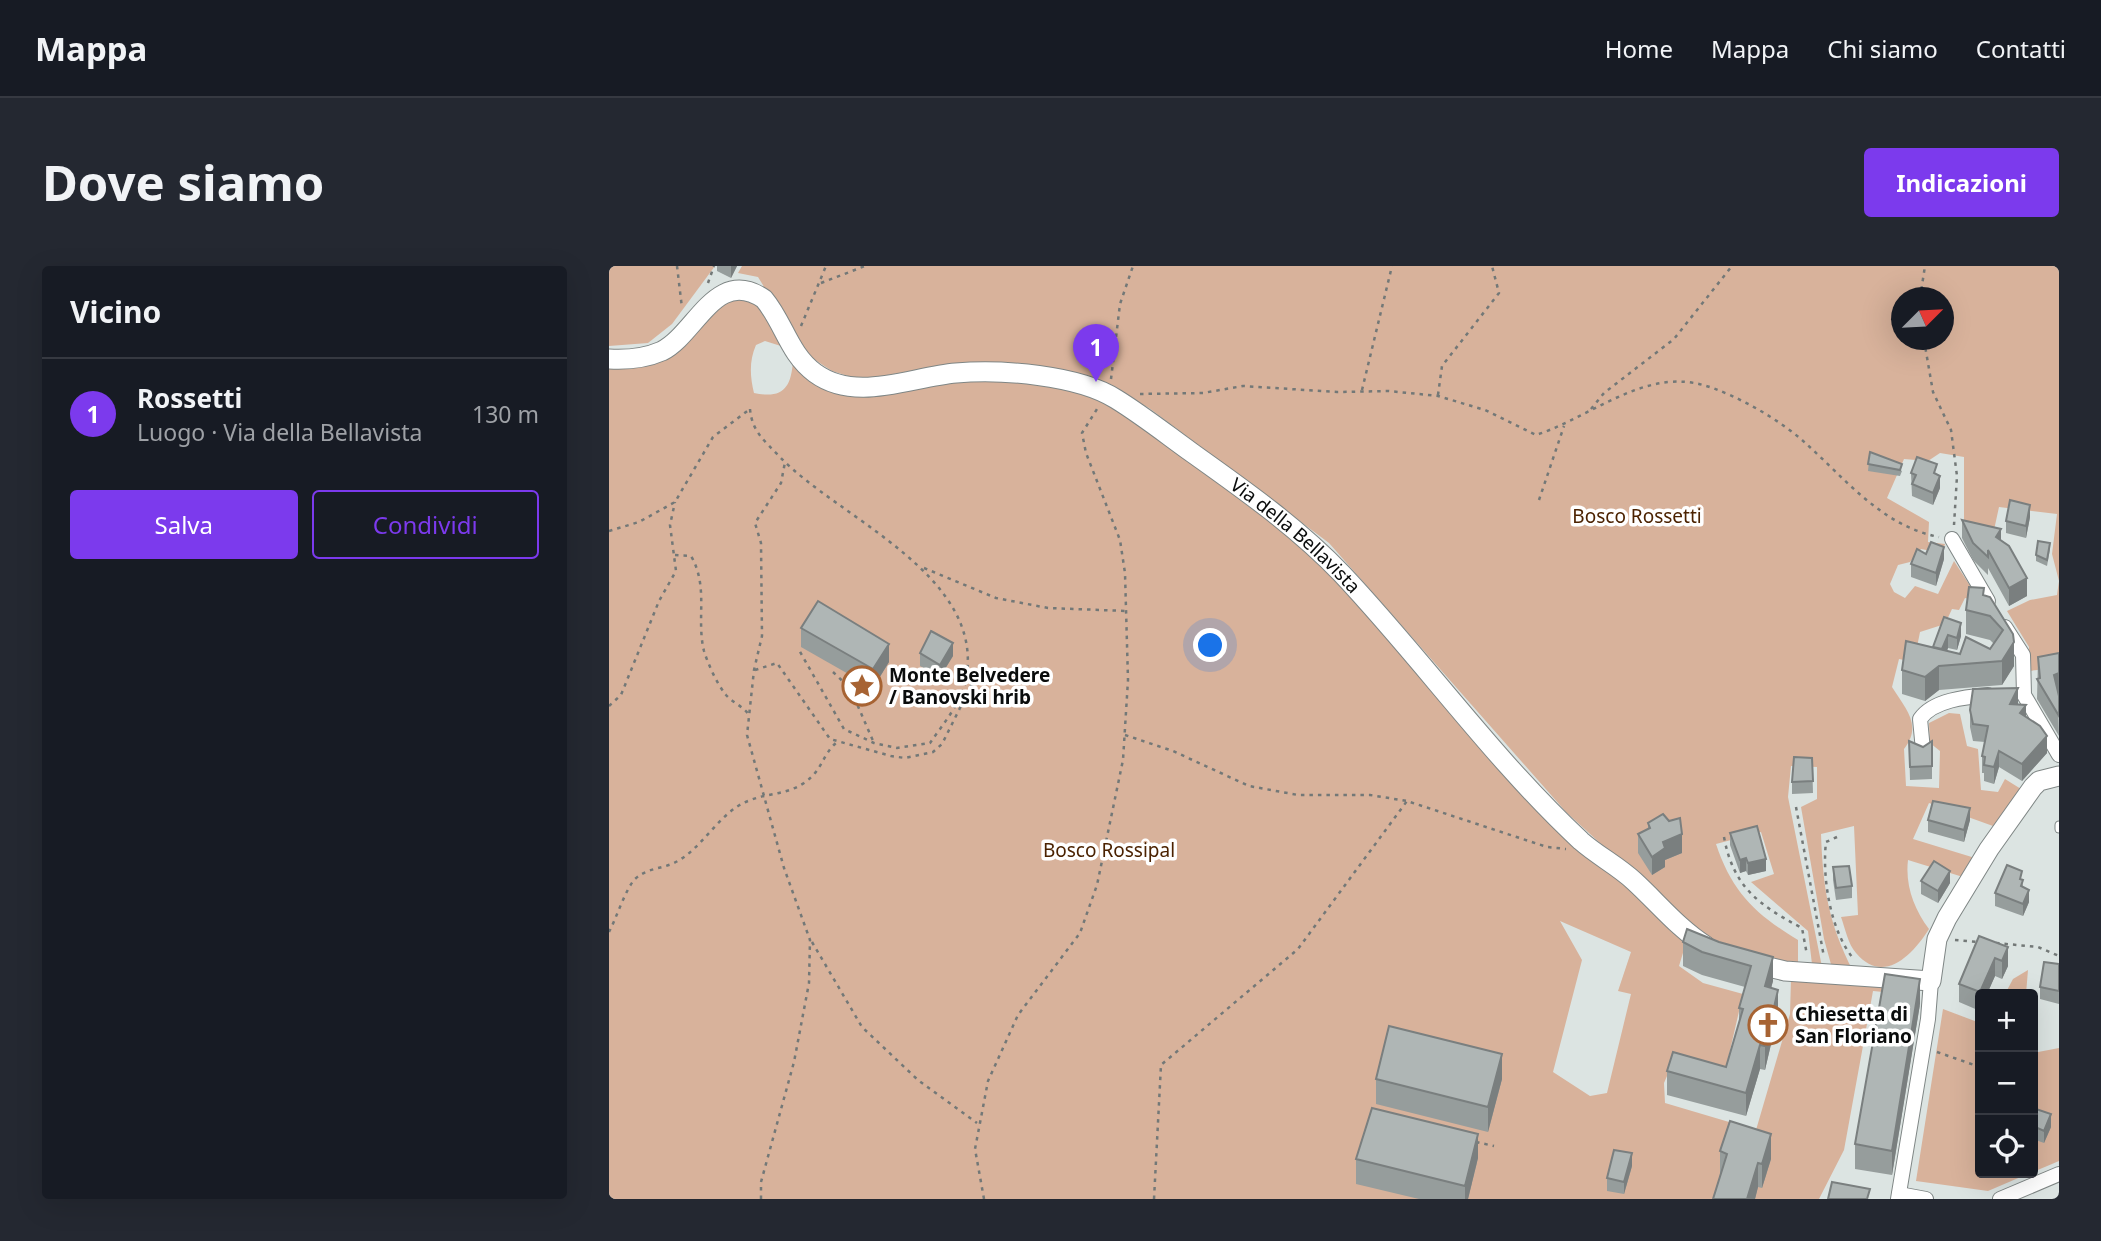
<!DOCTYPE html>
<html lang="it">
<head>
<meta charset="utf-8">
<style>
	body { margin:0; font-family:"Noto Sans",sans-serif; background:#242831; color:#f1f3f6 }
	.controls { position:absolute; right:21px; bottom:21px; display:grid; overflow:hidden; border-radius:7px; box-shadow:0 7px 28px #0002 }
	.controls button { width:63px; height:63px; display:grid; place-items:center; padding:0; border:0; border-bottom:2px solid #363941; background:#171b24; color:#f1f3f6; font:35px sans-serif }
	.compass { position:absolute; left:1282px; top:21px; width:63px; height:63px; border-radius:50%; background:#171b24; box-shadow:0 7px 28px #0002; rotate:66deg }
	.you { position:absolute; left:602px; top:380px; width:24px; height:24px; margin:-18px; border:5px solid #fff; border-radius:50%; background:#1a73e8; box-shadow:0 0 0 10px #1a73e833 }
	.badge { display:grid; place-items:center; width:46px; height:46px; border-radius:50%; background:#7c3aed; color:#fff; font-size:23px; font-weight:700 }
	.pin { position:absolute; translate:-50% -58px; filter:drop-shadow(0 2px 4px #0008) }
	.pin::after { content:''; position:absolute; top:37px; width:24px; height:21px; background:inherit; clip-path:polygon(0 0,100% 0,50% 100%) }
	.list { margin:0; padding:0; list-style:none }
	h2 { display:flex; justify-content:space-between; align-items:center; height:91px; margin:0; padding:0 28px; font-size:30px }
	h2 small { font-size:23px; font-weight:400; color:#9ea1a6 }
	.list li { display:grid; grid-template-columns:46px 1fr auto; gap:21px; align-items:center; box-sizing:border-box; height:112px; padding:0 28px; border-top:2px solid #363941 }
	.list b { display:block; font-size:26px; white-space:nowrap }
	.list p { margin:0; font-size:23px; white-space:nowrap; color:#9ea1a6 }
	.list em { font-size:23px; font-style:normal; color:#9ea1a6 }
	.actions { display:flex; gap:14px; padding:21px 28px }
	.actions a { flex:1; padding:16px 0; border:2px solid #7c3aed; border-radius:7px; text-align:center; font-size:24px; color:#7c3aed }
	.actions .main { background:#7c3aed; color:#fff }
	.icon { flex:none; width:38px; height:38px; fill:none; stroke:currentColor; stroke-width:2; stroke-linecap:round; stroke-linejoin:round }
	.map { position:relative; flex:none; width:1450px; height:933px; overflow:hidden; border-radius:7px }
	header { display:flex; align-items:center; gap:42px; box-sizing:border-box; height:98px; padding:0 35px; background:#171b24; border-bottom:2px solid #363941 }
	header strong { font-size:33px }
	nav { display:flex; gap:38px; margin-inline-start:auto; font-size:24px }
	.intro { display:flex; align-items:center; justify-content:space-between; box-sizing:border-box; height:168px; padding:0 42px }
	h1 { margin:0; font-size:49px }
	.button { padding:18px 32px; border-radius:7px; background:#7c3aed; color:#fff; font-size:24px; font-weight:700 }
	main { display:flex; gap:42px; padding:0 42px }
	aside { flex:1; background:#171b24; border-radius:7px; box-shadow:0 7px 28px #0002 }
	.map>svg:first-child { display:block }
	.green { fill:#d8b29b; fill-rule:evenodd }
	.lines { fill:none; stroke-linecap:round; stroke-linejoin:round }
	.lane-casing { stroke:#7f8685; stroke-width:9 }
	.street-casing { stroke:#7f8685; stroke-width:16 }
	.secondary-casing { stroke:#7f8685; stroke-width:21 }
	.path { stroke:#737877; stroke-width:2.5; stroke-dasharray:3.5 5; stroke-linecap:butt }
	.lane { stroke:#fff; stroke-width:7 }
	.street { stroke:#fff; stroke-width:14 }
	.secondary { stroke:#fff; stroke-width:19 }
	.wall { fill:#969d9c }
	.shaded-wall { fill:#7a7f7f }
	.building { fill:#afb6b5; stroke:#7a7f7f; stroke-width:2 }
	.labels { text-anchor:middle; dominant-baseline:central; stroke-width:7; stroke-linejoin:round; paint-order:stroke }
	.park-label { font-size:19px; fill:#4b2201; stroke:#fff }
	.street-label { font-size:19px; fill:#0a0c0c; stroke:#fff }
	.poi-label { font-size:19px; font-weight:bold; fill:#0a0c0c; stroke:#fff; text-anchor:start }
</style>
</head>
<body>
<header>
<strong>Mappa</strong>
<nav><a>Home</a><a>Mappa</a><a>Chi siamo</a><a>Contatti</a></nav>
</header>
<div class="intro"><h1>Dove siamo</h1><a class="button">Indicazioni</a></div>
<main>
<aside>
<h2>Vicino<small></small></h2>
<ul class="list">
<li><span class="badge">1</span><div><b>Rossetti</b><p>Luogo · Via della Bellavista</p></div><em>130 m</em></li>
</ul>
<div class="actions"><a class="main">Salva</a><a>Condividi</a></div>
</aside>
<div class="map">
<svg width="1450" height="933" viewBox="0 0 1450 933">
	<rect width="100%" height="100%" fill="#dce4e2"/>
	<g class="green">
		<polygon points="0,0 106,0 63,58 39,77 0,80"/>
		<path d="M133 0H1450V400L1449 402 1419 405 1420 381 1398 345 1421 334 1448 329 1450 315 1443 288 1448 248 1390 241 1385 264 1355 266V191L1331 187 1319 195 1295 193 1278 232 1320 256 1319 276 1336 278 1333 287 1312 283 1301 296 1289 299 1281 318 1285 326 1296 332 1306 320 1329 328 1345 295 1371 335 1356 332 1350 344 1343 343 1336 358 1311 366 1308 381 1326 400 1290 393 1283 421C1296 442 1314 459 1295 483L1297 520 1330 522 1331 485 1321 477 1320 457 1340 447 1351 448 1358 480 1369 483 1372 524 1389 526 1396 513 1412 523 1384 560 1320 537 1304 573 1366 592 1354 611 1299 594C1296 619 1305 643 1320 663 1303 690 1274 719 1247 687 1239 678 1236 662 1232 651L1249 649 1245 560 1212 568C1214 622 1219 656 1244 705L1223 702 1215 673 1192 541 1208 533V501L1182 500 1179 531 1213 701 1203 698 1199 665 1142 616 1165 608 1152 566 1107 578C1123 626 1146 648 1189 674V702L1118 683 1076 663 1027 610 957 546 720 277 540 142 507 124 432 101 384 96 339 98 252 114 223 105 197 88 149 11 129 7ZM1293 32H1335V74H1293Z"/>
		<path d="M116 31 151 37 175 81 156 75 147 79C140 95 141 111 145 127 174 133 182 122 184 95L215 121 360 114 412 116 462 125 503 139 704 288 1004 608 1077 677 1070 700 1094 717 1134 728 1113 819 1061 803 1055 817 1056 837 1147 864 1181 748 1182 713 1293 719 1295 728 1264 725 1235 884 1210 933H0V100L33 98ZM951 655 1022 686 1009 725 1022 728 998 827 981 830 944 806 973 694Z"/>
		<polygon points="1419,704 1417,728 1396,728 1404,713"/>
		<polygon points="1334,743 1371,757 1371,907 1421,907 1379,925 1307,915"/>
		<polygon points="1450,782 1450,895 1424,906 1424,787"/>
	</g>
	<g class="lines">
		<g class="lane-casing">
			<polyline id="lane" points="1450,559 1450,563"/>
		</g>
		<g class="street-casing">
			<g id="street">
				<polyline points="1343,273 1379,335"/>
				<polyline points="1396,361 1414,389 1415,429 1450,489"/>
				<path d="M1314 484 1311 453C1324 434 1357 431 1379 429"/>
				<polyline points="1290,928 1317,933"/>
				<polyline points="1289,933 1319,753 1322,715"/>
				<polyline points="1391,933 1450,908"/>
			</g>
		</g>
		<g class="secondary-casing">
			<g id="secondary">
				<path id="s1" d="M0 93C17 94 37 92 53 85 87 68 107 0 155 33 175 57 180 88 206 107 247 137 301 111 347 107 392 103 469 109 507 133 533 149 557 168 582 186 634 223 688 261 733 308 815 395 884 493 972 575 989 590 1009 600 1025 615 1050 638 1069 662 1097 680"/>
				<polyline points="1138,696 1176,705 1322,715 1328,673 1338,652 1380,583 1424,521 1430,515 1450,510"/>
			</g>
		</g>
		<g class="path">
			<polyline points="68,0 73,42"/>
			<polyline points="99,17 105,0"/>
			<polyline points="212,17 256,0"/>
			<polyline points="1311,32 1316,0"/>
			<polyline points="192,60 217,0"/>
			<polyline points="1315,74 1324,126 1342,164 1348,210 1345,259"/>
			<polyline points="502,113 511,38 524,0"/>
			<polyline points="753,124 783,0"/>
			<path d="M531 128 594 127 634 120 728 126 780 125 829 130 876 144 927 169C970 155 1015 120 1060 116 1084 114 1100 120 1121 129 1147 141 1172 156 1193 174 1235 211 1272 260 1330 271"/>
			<polyline points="829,129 833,100 890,27 883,0"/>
			<path d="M141 143C143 166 156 175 171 191 229 252 377 309 357 413 353 436 334 458 321 477L288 482 265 477 235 463 190 384"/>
			<polyline points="982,143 995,127 1065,73 1123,0"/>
			<polyline points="930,234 955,160"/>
			<polyline points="0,265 30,256 66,236 104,171 141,143"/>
			<path d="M66 289 82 290C100 321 87 353 95 385 99 398 108 418 117 429 124 437 134 440 141 450"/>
			<polyline points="315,302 387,332 439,342 518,345"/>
			<polyline points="146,404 168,397 221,473 282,490 296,492 324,486 333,478 364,416 357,413"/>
			<polyline points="224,406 241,422 265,477"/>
			<polyline points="0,440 12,429 50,335 67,305 61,259 66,236"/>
			<polyline points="516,469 564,485 640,520 689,529 761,529 798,535 938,581 957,583"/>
			<polyline points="1187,541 1215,691"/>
			<path d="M1115 571C1124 620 1149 639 1193 662L1198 689"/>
			<path d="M1228 571 1217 576C1213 611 1221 664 1244 692"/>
			<path d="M0 666C7 653 17 622 26 613 38 602 52 603 65 597 94 583 110 546 139 535 158 527 177 529 195 517 215 503 212 490 228 476"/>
			<polyline points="1346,674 1370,676"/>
			<polyline points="203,676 253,761 309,814 368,857"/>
			<polyline points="1387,677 1429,681 1450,690"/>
			<polyline points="1328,786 1371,801"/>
			<polyline points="867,876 885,880"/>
			<polyline points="152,933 152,916 185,796 200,717 201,674 175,602 138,469 145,404 153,370 152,277 146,257 172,217 176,196"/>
			<polyline points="375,933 366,883 379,815 409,749 471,667 488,619 514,494 519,414 516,307 511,274 477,187 473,167 488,143"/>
			<polyline points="545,933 552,799 689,683 798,535"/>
		</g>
		<use href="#lane" class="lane"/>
		<use href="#street" class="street"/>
		<use href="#secondary" class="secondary"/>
	</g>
	<g class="wall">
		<polygon points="108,0 128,0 122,12 108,5"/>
		<polygon points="1261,186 1293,205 1291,210 1259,205"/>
		<polygon points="1302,207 1328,209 1331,222 1324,239 1303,230"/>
		<polygon points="1421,251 1417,272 1397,267 1397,255"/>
		<polygon points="1353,254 1392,275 1418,330 1400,340 1379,302 1379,309 1364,294 1353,272"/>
		<polygon points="1441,283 1438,300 1427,295 1427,289"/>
		<polygon points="1317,288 1335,293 1327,320 1302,311 1302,298"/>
		<polygon points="1375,329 1404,368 1405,400 1393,419 1330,424 1316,435 1293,428 1293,404 1324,381 1335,351 1352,370 1348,384 1339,382 1338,385 1351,388 1381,383 1385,378 1381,374 1357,368 1357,344"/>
		<polygon points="192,362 280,396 264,422 192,381"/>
		<polygon points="311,387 344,390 331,411 311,400"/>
		<polygon points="1450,387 1449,428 1450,470 1428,433 1429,391"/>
		<polygon points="1409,439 1438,487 1413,515 1390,501 1385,518 1375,515 1375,507 1373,507 1373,490 1376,476 1364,475 1361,461 1361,444"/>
		<polygon points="1300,475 1314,481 1323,475 1323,513 1301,514"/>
		<polygon points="1203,492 1204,527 1183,528 1183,516"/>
		<polygon points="1319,554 1361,554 1355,576 1319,566"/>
		<polygon points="1039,557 1073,587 1056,594 1056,601 1043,609 1029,587 1029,568 1039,563"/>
		<polygon points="1121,567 1157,605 1139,609 1137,605 1131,607 1121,579"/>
		<polygon points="1224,601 1243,620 1243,632 1227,634 1224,614"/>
		<polygon points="1413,613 1414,621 1420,636 1414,650 1386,640 1386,627"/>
		<polygon points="1312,615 1341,617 1329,637 1312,628"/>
		<polygon points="1370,670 1399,700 1393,713 1386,710 1378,728 1371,728 1371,745 1350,736 1350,718"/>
		<polygon points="1074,676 1110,676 1164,715 1162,722 1169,748 1156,804 1151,803 1137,850 1058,829 1058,805 1117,801 1130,757 1130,742 1136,721 1093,709 1074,700"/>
		<polygon points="1450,698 1450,738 1431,733 1431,721"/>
		<polygon points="1311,738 1283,909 1246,903 1246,878"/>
		<polygon points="767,813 893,813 879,866 767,838"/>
		<polygon points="1424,842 1442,861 1435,877 1424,873"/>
		<polygon points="1111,885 1162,893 1153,922 1149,921 1146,933 1104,933 1111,909"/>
		<polygon points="869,892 859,933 810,933 747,918 747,893"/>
		<polygon points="1023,900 1015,928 998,925 998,912"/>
	</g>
	<g class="shaded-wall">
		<polygon points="122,0 128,0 122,12"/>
		<polygon points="1331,210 1331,222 1324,239 1324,227"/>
		<polygon points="1421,239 1421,251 1417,272 1417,260"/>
		<polygon points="1392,263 1392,280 1387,271"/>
		<polygon points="1335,281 1335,293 1327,320 1327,307"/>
		<polygon points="1418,312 1418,330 1400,340 1400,322"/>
		<polygon points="1352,357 1352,370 1348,384 1348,372"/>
		<polygon points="1339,369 1339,382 1331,400 1330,400 1330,424 1316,435 1316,411 1330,390"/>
		<polygon points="1405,376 1405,400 1393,419 1393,395"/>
		<polygon points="344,377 344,390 331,411 331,399"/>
		<polygon points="280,378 280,396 264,422 264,403"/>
		<polygon points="1450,407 1450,428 1445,430 1445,409"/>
		<polygon points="1409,422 1409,439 1401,438"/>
		<polygon points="1417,439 1417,456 1411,447"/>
		<polygon points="1438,470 1438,487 1413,515 1413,498"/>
		<polygon points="1390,485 1390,501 1385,518 1385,501"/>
		<polygon points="1361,542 1361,554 1355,576 1355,564"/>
		<polygon points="1073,568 1073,587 1056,594 1056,601 1043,609 1043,591 1054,576"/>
		<polygon points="1137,592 1137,605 1131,607 1131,594"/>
		<polygon points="1157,593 1157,605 1139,609 1139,597"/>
		<polygon points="1341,605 1341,617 1329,637 1329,625"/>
		<polygon points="1420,624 1420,636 1414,650 1414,638"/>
		<polygon points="1399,681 1399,700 1393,713 1393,695"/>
		<polygon points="1164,691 1164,715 1156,744 1156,720"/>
		<polygon points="1386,692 1386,710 1378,728 1371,728 1371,745 1371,726"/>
		<polygon points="1311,713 1311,738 1283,909 1283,885"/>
		<polygon points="1169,724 1169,748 1156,804 1156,780"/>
		<polygon points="1151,779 1151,803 1137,850 1137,827"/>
		<polygon points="893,788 893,813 879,866 879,841"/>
		<polygon points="1442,848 1442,861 1435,877 1435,865"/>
		<polygon points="869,868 869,892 859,933 856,933 856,920"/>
		<polygon points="1162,868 1162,893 1153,922 1153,898"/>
		<polygon points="1023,887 1023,900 1015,928 1015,916"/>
		<polygon points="1149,897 1149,921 1146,933 1138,933"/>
	</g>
	<g class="building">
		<polygon points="1261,186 1293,198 1291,204 1259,198"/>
		<polygon points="1308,191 1328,198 1325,207 1331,210 1324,227 1303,218 1307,209 1302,207"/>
		<polygon points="1401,234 1421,239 1417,260 1397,255"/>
		<polygon points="1353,254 1392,263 1387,271 1400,280 1418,312 1400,322 1379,284 1379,291 1364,277"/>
		<polygon points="1429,275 1441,277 1438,294 1427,289"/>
		<polygon points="1322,276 1335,281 1327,307 1302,298 1308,283 1317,288"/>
		<polygon points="1360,321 1375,322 1374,329 1381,331 1404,368 1405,376 1393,395 1330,400 1316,411 1293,404 1297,375 1351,388 1357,371 1381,383 1394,364 1381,350 1357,344"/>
		<polygon points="209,335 280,378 264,403 192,362"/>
		<polygon points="1335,351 1352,357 1348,372 1339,369 1333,383 1324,381"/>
		<polygon points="322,365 344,377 331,399 311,387"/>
		<polygon points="1450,387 1450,407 1445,409 1450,430 1450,450 1428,413 1431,412 1429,391"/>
		<polygon points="1409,422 1401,438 1417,439 1411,447 1431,460 1438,470 1413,498 1390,485 1385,501 1375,499 1376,491 1373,490 1379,460 1364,458 1361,444 1364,423"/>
		<polygon points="1300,475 1314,481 1323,475 1323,500 1301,501"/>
		<polygon points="1185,491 1203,492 1204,515 1183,516"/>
		<polygon points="1324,535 1361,542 1355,564 1319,554"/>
		<polygon points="1054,548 1060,555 1071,552 1073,568 1054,576 1056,582 1043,591 1029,568 1041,562 1039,557"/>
		<polygon points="1148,560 1157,593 1139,597 1137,592 1131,594 1121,567"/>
		<polygon points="1325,595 1341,605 1329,625 1312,615"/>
		<polygon points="1398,599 1413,605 1411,613 1414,614 1412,620 1420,624 1414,638 1386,627"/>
		<polygon points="1240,600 1243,620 1227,622 1224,601"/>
		<polygon points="1078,663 1110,676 1164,691 1156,720 1169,724 1156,780 1151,779 1137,827 1058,805 1064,786 1117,801 1134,743 1130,742 1142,700 1093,686 1074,676"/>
		<polygon points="1370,670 1399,681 1393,695 1386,692 1371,726 1350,718"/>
		<polygon points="1435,696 1450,698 1450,725 1431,721"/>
		<polygon points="1276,708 1311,713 1283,885 1246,878"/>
		<polygon points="780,760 893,788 879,841 767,813"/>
		<polygon points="763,842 869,868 856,920 747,893"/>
		<polygon points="1424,842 1442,848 1435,865 1424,860"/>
		<polygon points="1121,855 1162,868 1153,898 1149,897 1138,933 1104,933 1118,888 1111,885"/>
		<polygon points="1005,884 1023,887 1015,916 998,912"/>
		<polygon points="1223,916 1261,923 1258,933 1219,933"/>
	</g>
	<defs>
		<g id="sight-ring" transform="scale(2.0125)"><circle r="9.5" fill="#fff" stroke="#a76333" stroke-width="1.5"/><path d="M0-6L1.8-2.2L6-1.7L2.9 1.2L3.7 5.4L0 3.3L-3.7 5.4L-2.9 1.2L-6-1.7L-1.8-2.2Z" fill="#a76333"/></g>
		<g id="church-ring" transform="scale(2.0125)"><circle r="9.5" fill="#fff" stroke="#a76333" stroke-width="1.5"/><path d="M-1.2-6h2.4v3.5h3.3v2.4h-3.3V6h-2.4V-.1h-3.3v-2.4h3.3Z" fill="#a76333"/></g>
	</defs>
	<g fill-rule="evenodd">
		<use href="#sight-ring" x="253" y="420"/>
		<use href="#church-ring" x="1159" y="759"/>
	</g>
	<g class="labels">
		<g class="park-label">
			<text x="1028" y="250">Bosco Rossetti</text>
			<text x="500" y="584">Bosco Rossipal</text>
		</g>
		<g class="street-label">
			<text stroke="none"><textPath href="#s1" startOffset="807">Via della Bellavista</textPath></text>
		</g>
		<g class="poi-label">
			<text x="280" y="409">Monte Belvedere<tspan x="280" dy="22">/ Banovski hrib</tspan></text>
			<text x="1186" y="748">Chiesetta di<tspan x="1186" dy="22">San Floriano</tspan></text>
		</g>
	</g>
</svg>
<div class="controls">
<button>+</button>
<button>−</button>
<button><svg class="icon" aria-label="locate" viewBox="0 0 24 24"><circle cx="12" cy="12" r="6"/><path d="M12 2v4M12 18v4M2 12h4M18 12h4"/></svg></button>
</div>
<svg class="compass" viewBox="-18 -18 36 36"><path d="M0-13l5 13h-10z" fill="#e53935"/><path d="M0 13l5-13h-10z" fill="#9ea1a6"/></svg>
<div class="you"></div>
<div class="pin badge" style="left:487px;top:116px">1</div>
</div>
</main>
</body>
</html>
